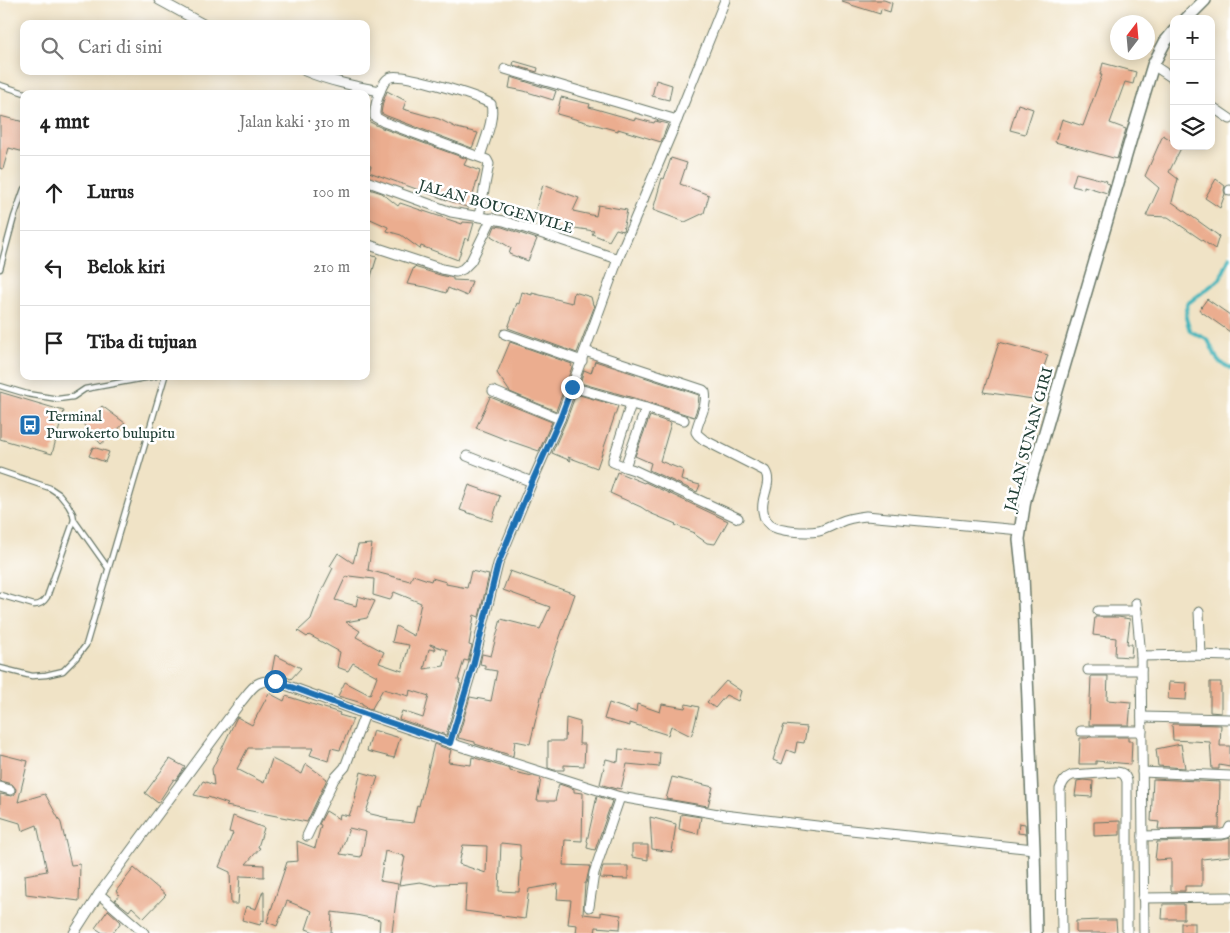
<!DOCTYPE html>
<html lang="id">
<head>
<meta charset="utf-8">
<style>
	body { margin:0; font-family:"IM FELL English",serif; background:#f2f2f2; color:#222 }
	.controls { position:absolute; right:15px; top:15px; display:grid; overflow:hidden; border-radius:10px; box-shadow:0 2px 12px #0003 }
	.controls button { width:45px; height:45px; display:grid; place-items:center; padding:0; border:0; border-bottom:1px solid #e0e0e0; background:#fff; color:#222; font:25px sans-serif }
	.compass { position:absolute; left:1110px; top:15px; width:45px; height:45px; border-radius:50%; background:#fff; box-shadow:0 2px 12px #0003; rotate:16deg }
	.stop { position:absolute; width:15px; height:15px; margin:-11px; border:4px solid #1f6fb2; border-radius:50%; background:#fff }
	.stop.end { background:#1f6fb2; border-color:#fff; box-shadow:0 1px 5px #0008 }
	.list { margin:0; padding:0; list-style:none }
	h2 { display:flex; justify-content:space-between; align-items:center; height:65px; margin:0; padding:0 20px; font-size:21px }
	h2 small { font-size:16px; font-weight:400; color:#767676 }
	.list li { display:grid; grid-template-columns:32px 1fr auto; gap:15px; align-items:center; box-sizing:border-box; height:75px; padding:0 20px; border-top:1px solid #e0e0e0 }
	.list b { display:block; font-size:19px; white-space:nowrap }
	.list em { font-size:16px; font-style:normal; color:#767676 }
	.icon { flex:none; width:28px; height:28px; fill:none; stroke:currentColor; stroke-width:2; stroke-linecap:round; stroke-linejoin:round }
	.map { position:relative; flex:none; width:1230px; height:933px; overflow:hidden }
	.search { position:absolute; background:#fff; box-shadow:0 2px 12px #0003; left:20px; top:20px; width:350px; height:55px; display:flex; align-items:center; gap:12px; box-sizing:border-box; padding:0 18px; border-radius:10px; color:#767676; font-size:19px }
	.panel { position:absolute; background:#fff; box-shadow:0 2px 12px #0003; left:20px; top:90px; width:350px; height:290px; border-radius:10px }
	.map>svg:first-child { display:block }
	.lines { fill:none; stroke-linecap:round; stroke-linejoin:round }
	.stream { stroke:#46b6bc; stroke-width:4 }
	.building { fill:#ebad8f; fill-rule:evenodd }
	.service-casing { stroke:#687767; stroke-width:7 }
	.minor-casing { stroke:#687767; stroke-width:11 }
	.tertiary-casing { stroke:#687767; stroke-width:14 }
	.service { stroke:#fff; stroke-width:4.5 }
	.minor { stroke:#fff; stroke-width:9 }
	.tertiary { stroke:#fff; stroke-width:11 }
	.route { stroke:#1f6fb2; stroke-width:6 }
	.labels { text-anchor:middle; dominant-baseline:central; stroke-width:5; stroke-linejoin:round; paint-order:stroke }
	.street-label { font-size:15px; fill:#1f3d34; stroke:#fff }
	.poi-label { font-size:15px; fill:#1f3d34; stroke:#fff; text-anchor:start }
</style>
</head>
<body>
<div class="map">
<svg width="1230" height="933" viewBox="0 0 1230 933">
	<rect width="100%" height="100%" fill="#fff"/>
	<filter id="ink" filterUnits="userSpaceOnUse"><feTurbulence type="fractalNoise" baseFrequency=".02" numOctaves="2"/><feDisplacementMap in="SourceGraphic" scale="10" xChannelSelector="R" yChannelSelector="G"/><feConvolveMatrix kernelMatrix="1 2 1 2 8 2 1 2 1" color-interpolation-filters="sRGB"/></filter>
	<filter id="wash" filterUnits="userSpaceOnUse"><feTurbulence type="fractalNoise" baseFrequency=".0096" numOctaves="4" result="noise"/><feDisplacementMap in="SourceGraphic" scale="20" xChannelSelector="R" yChannelSelector="G"/><feGaussianBlur stdDeviation="1.12" result="paint"/><feColorMatrix in="noise" values="0 0 0 0 0 0 0 0 0 0 0 0 0 0 0 0 0 1.4 0 .05"/><feComposite in="paint" operator="in"/></filter>
	<g filter="url(#wash)">
		<rect width="100%" height="100%" fill="#f0e3c6"/>
		<g class="lines">
			<polyline class="stream" points="1230,257 1220,279 1187,304 1186,318 1190,331 1208,340 1218,361 1230,368"/>
		</g>
		<g id="blocks">
			<g class="building">
				<polygon points="842,0 884,0 892,3 890,12 881,9 880,14 842,2"/>
				<polygon points="514,61 538,68 537,72 513,65"/>
				<polygon points="1103,63 1136,72 1133,84 1125,82 1110,123 1126,129 1117,159 1055,142 1062,119 1083,126 1102,75 1100,75"/>
				<polygon points="511,77 556,91 553,100 524,91 509,88"/>
				<polygon points="656,80 672,85 669,100 652,96"/>
				<polygon points="387,91 406,101 403,109 439,119 457,128 478,133 472,148 387,116 381,113 383,102"/>
				<polygon points="561,97 590,104 589,107 635,120 635,118 654,123 655,121 668,124 661,142 618,129 618,131 557,114"/>
				<polygon points="1018,104 1033,109 1025,134 1010,130"/>
				<polygon points="0,116 24,122 24,152 9,148 3,169 0,168"/>
				<polygon points="366,120 382,128 467,159 464,165 480,171 469,208 369,172 371,166 366,164"/>
				<polygon points="1163,135 1174,142 1174,146 1182,146 1169,172 1178,179 1172,202 1219,236 1215,249 1168,217 1146,216 1159,188 1145,176"/>
				<polygon points="671,158 687,163 680,184 709,195 704,213 685,222 653,210 662,178 664,179"/>
				<polygon points="1076,173 1107,181 1106,183 1110,184 1107,193 1084,186 1084,189 1072,186"/>
				<polygon points="1216,179 1225,186 1224,190 1225,194 1220,208 1205,198"/>
				<polygon points="543,185 579,198 573,211 596,216 598,205 627,210 623,231 616,229 609,241 592,234 594,231 568,227 567,230 544,221 546,215 535,211"/>
				<polygon points="366,188 382,193 398,206 400,203 462,224 463,222 474,223 469,240 465,238 458,260 421,246 420,249 401,235 387,231 388,227 366,217"/>
				<polygon points="495,226 502,227 537,239 528,261 509,254 511,248 491,236"/>
				<polygon points="366,254 377,257 369,283 366,283"/>
				<polygon points="414,267 440,275 453,278 453,280 472,281 467,296 448,288 446,293 426,287 407,284"/>
				<polygon points="522,292 532,295 532,293 572,303 574,292 591,297 593,305 595,305 577,353 508,328 517,303 519,304"/>
				<polygon points="1207,299 1230,315 1230,332 1199,310"/>
				<polygon points="510,342 572,364 571,366 572,367 556,411 510,392 497,373"/>
				<polygon points="999,342 1048,355 1033,399 983,392"/>
				<polygon points="595,361 699,395 698,406 694,417 648,402 580,383 584,370 591,373"/>
				<polygon points="0,392 64,411 52,454 0,439"/>
				<polygon points="576,394 618,406 597,468 568,457 571,461 552,453 566,421"/>
				<polygon points="490,397 552,422 539,451 504,439 476,428"/>
				<polygon points="102,406 125,423 101,444 83,424"/>
				<polygon points="650,416 671,423 660,461 683,470 681,480 700,485 697,492 649,470 651,463 635,456"/>
				<polygon points="93,447 109,452 105,462 89,456"/>
				<polygon points="617,472 644,483 645,482 728,521 715,544 707,543 694,534 695,533 675,525 676,524 650,513 641,507 610,493"/>
				<polygon points="469,485 500,496 492,521 460,510"/>
				<path d="M372 544 368 570 410 581 413 575 431 581 432 578 446 582V584L467 588 471 571 489 575 479 617 474 615 469 645 472 646 468 661 464 660 458 680H460L459 683 461 684 446 735 399 719 402 711 423 718 429 696 410 690 409 696 383 689 371 710 365 707 366 706 362 704V703L338 696 345 682 370 695 377 676 353 663 348 671 337 667 340 652 309 635 307 637 298 631 311 619 320 594 333 568 330 566 338 553 353 563 358 545ZM346 576 349 578V576L374 579 373 595 390 600 394 592 421 603 414 636 396 626 392 642 409 645 402 671 379 663 384 652 356 637 360 631 346 622 367 618 375 601 358 596 356 606 335 600ZM430 644 447 650 444 666 424 669 429 649 435 650 436 648 430 645Z"/>
				<polygon points="510,571 575,594 545,680 530,744 515,741 513,756 475,744 475,742 458,738 470,697 491,701 497,671 485,669 485,665 480,664 482,654 491,656 501,619 540,629 550,607 503,590"/>
				<polygon points="1095,617 1118,617 1130,619 1127,644 1132,644 1131,657 1115,656 1116,638 1093,635"/>
				<polygon points="275,655 301,668 291,679 272,671"/>
				<polygon points="1091,676 1108,676 1107,700 1131,702 1129,725 1089,725"/>
				<polygon points="726,681 741,691 738,701 726,695 715,708 707,702"/>
				<polygon points="1169,682 1187,683 1186,700 1168,699"/>
				<polygon points="1210,682 1221,682 1221,713 1210,712"/>
				<polygon points="269,693 284,701 286,696 340,713 339,715 353,719 340,750 331,748 328,761 310,755 313,748 248,748 237,769 264,783 272,759 302,774 306,764 327,779 307,822 226,806 228,804 208,797 207,798 194,795 203,781 214,785 212,769 235,721 237,717 252,725"/>
				<polygon points="609,703 636,712 637,704 660,712 662,704 685,708 686,704 699,707 694,728 691,736 671,726 668,735 630,723 630,726 604,719"/>
				<polygon points="566,718 580,722 579,744 585,744 584,766 564,765 564,770 554,770 548,768 548,741 565,741"/>
				<polygon points="1172,724 1221,725 1220,746 1230,746 1230,767 1219,765 1219,769 1212,769 1210,742 1173,740"/>
				<polygon points="784,725 807,727 804,743 797,742 795,753 787,750 782,764 773,760"/>
				<polygon points="373,730 400,738 394,758 367,751"/>
				<polygon points="1089,737 1128,737 1128,741 1132,741 1131,764 1096,761 1096,764 1079,764 1080,738 1088,738"/>
				<path d="M434 744 451 750 448 762 471 765 472 757 510 769V771L541 778 537 801H555L559 784 574 789V792L583 793 582 841 565 840 563 865 590 866 586 883H585L583 914 601 916V912L621 915 620 929 596 927 595 933H576L577 925 568 924 571 900 557 899 558 884 529 889 525 919 465 911 467 883 438 884 437 886 420 882 399 885 405 857H403L404 856 385 851 380 881 398 884 392 933H379L380 920 356 915 332 912 331 933H317L306 929 312 911 287 901 277 926 267 922 287 862 298 861 297 841 315 848 321 825 319 824 326 811 339 819 340 814 349 816 356 797 355 796 361 772 378 777 366 812 371 814 388 818 387 820 413 823 417 805 419 806ZM349 828 366 832 361 857 340 854ZM501 843 520 845V857H521L519 892 499 891ZM463 845 487 846 486 873 459 864Z"/>
				<polygon points="1181,744 1185,768 1158,766 1156,749"/>
				<polygon points="619,749 660,753 659,767 627,764 621,789 616,788 616,789 600,784 606,759 618,762"/>
				<polygon points="0,754 28,761 18,802 45,794 61,823 71,865 80,864 79,901 26,894 25,875 47,871 37,825 22,831 20,823 0,817 0,794 12,796 15,794 16,789 12,784 0,781"/>
				<polygon points="170,759 185,767 176,780 174,779 158,803 145,793"/>
				<polygon points="672,777 713,787 708,806 666,799"/>
				<polygon points="1153,779 1220,782 1219,828 1158,829 1159,822 1151,821"/>
				<polygon points="1083,780 1093,781 1092,797 1075,796 1077,781"/>
				<polygon points="597,796 612,801 595,850 587,848 588,842 587,841"/>
				<polygon points="681,814 701,817 698,834 679,829"/>
				<polygon points="233,816 264,828 258,847 260,848 246,864 264,865 264,877 240,876 238,904 231,904 230,872 219,867 233,833 229,832"/>
				<polygon points="650,817 676,824 672,852 652,849"/>
				<polygon points="1120,821 1120,835 1094,836 1094,822"/>
				<polygon points="1019,823 1025,824 1026,834 1018,833"/>
				<polygon points="1230,838 1230,856 1202,859 1202,886 1185,886 1185,891 1171,891 1171,859 1155,860 1157,842 1222,840"/>
				<polygon points="632,845 648,845 648,860 632,857"/>
				<polygon points="603,866 628,866 628,879 600,878"/>
				<polygon points="134,868 166,895 144,918 132,907 129,911 115,900 119,895 116,891"/>
				<polygon points="263,891 264,891 264,921 262,920 260,925 242,920 246,906 256,909"/>
				<polygon points="1163,904 1184,904 1184,919 1162,919"/>
				<polygon points="108,910 121,922 113,933 103,933 95,928"/>
				<polygon points="1101,920 1116,920 1117,933 1076,933 1076,921"/>
				<rect x="1181" y="923" width="14" height="10"/>
			</g>
		</g>
	</g>
	<g filter="url(#ink)">
		<use href="#blocks" fill-opacity="0" stroke="#687767" stroke-width="1"/>
		<g class="lines">
			<g class="service-casing">
				<g id="service">
					<polyline points="0,85 28,94"/>
					<polyline points="0,269 14,217 24,189"/>
					<polyline points="0,386 27,394 58,399 73,397 85,389 156,376"/>
					<polyline points="0,471 50,488 59,494 68,505 73,514 74,520 108,568"/>
					<path d="M0 595 34 605C40 605 44 602 47 597L74 520"/>
					<polyline points="0,668 32,676 46,675 63,671 76,658 86,645 165,376"/>
				</g>
			</g>
			<g class="minor-casing">
				<g id="minor">
					<polyline points="159,0 203,24"/>
					<polyline points="1153,65 1174,79"/>
					<polyline points="505,69 677,120"/>
					<path d="M305 71C329 81 354 86 380 91"/>
					<polyline points="1211,106 1230,119"/>
					<polyline points="366,181 451,212 504,221 618,259"/>
					<polyline points="1230,191 1230,190"/>
					<path d="M479 216 489 164 487 160 384 122 375 117C374 107 381 80 391 77 403 73 478 96 491 104 495 119 484 142 480 157"/>
					<polyline points="366,244 442,269 456,272 463,269 471,261 492,218"/>
					<polyline points="505,334 582,361"/>
					<path d="M585 351 703 390 705 392C708 406 698 419 696 432L698 435 704 440 765 471C773 483 760 498 763 511 764 517 765 521 770 525 779 532 807 533 819 531 826 529 833 525 840 522 848 518 857 517 866 516L1020 530"/>
					<polyline points="572,387 646,408 625,467 634,470 738,518"/>
					<polyline points="493,391 560,419"/>
					<polyline points="646,408 684,420"/>
					<polyline points="467,456 532,482"/>
					<polyline points="625,467 613,462 613,460 631,404"/>
					<polyline points="1136,603 1141,656 1144,933"/>
					<polyline points="1098,611 1137,611"/>
					<polyline points="1199,612 1201,655"/>
					<polyline points="1141,656 1194,655 1230,656"/>
					<polyline points="1088,670 1141,670"/>
					<polyline points="1142,717 1230,719"/>
					<polyline points="1081,731 1142,731"/>
					<polyline points="450,743 473,666 498,564 532,482 560,419 618,259 677,120 725,0"/>
					<polyline points="1142,772 1230,776"/>
					<polyline points="0,787 10,790"/>
					<polyline points="307,836 334,779 345,767 365,714"/>
					<polyline points="1143,836 1222,834 1227,833 1230,827"/>
					<polyline points="99,894 144,933"/>
					<polyline points="1143,898 1230,897"/>
					<polyline points="589,907 594,873 620,797"/>
					<path d="M74 933 99 894 240 703C252 689 255 679 275 681L365 714 450 743 620 797 724 815 851 830 1034 849"/>
					<path d="M1062 933 1060 789C1063 782 1065 778 1072 775L1115 772C1122 772 1125 774 1127 781V933"/>
				</g>
			</g>
			<g class="tertiary-casing">
				<g id="tertiary">
					<polyline points="1186,19 1205,0"/>
					<polyline points="1036,933 1034,849 1023,576 1019,539 1025,500 1137,118 1153,65 1165,42 1174,31"/>
				</g>
			</g>
			<use href="#service" class="service"/>
			<use href="#minor" class="minor"/>
			<use href="#tertiary" class="tertiary"/>
		</g>
	</g>
	<g class="lines" filter="url(#ink)">
		<polyline class="route" points="275,681 365,714 450,743 473,666 498,564 532,482 560,419 572,387"/>
	</g>
	<defs>
		<g id="bus-square" transform="scale(1.125)"><rect x="-9" y="-9" width="18" height="18" rx="4" fill="#1f6fb2" stroke="#fff"/><path d="M-5-6H5V4H4V6H2V4H-2V6H-4V4H-5ZM-3.5-4V0h7V-4ZM-3.5 1.2v1.5H-2V1.2ZM2 1.2v1.5H3.5V1.2Z" fill="#fff"/></g>
	</defs>
	<g fill-rule="evenodd">
		<use href="#bus-square" x="30" y="425"/>
	</g>
	<g class="labels">
		<g class="street-label">
			<text transform="translate(496 207) rotate(16)">JALAN BOUGENVILE</text>
			<text transform="translate(1029 439) rotate(-75)">JALAN SUNAN GIRI</text>
		</g>
		<g class="poi-label">
			<text x="46" y="416">Terminal<tspan x="46" dy="17">Purwokerto bulupitu</tspan></text>
		</g>
	</g>
</svg>
<div class="controls">
<button>+</button>
<button>−</button>
<button><svg class="icon" aria-label="layers" viewBox="0 0 24 24"><path d="M12 4l9 5-9 5-9-5zM3 14l9 5 9-5"/></svg></button>
</div>
<svg class="compass" viewBox="-18 -18 36 36"><path d="M0-13l5 13h-10z" fill="#e53935"/><path d="M0 13l5-13h-10z" fill="#767676"/></svg>
<div class="stop" style="left:275px;top:681px"></div>
<div class="stop end" style="left:572px;top:387px"></div>
<div class="search"><svg class="icon" aria-label="search" viewBox="0 0 24 24"><circle cx="10" cy="10" r="6"/><path d="M15 15l6 6"/></svg>Cari di sini</div>
<section class="panel">
<h2>4 mnt<small>Jalan kaki · 310 m</small></h2>
<ul class="list">
<li><svg class="icon" aria-label="ahead" viewBox="0 0 24 24"><path d="M12 20V5M6 11l6-6 6 6"/></svg><div><b>Lurus</b></div><em>100 m</em></li>
<li><svg class="icon" aria-label="left" viewBox="0 0 24 24"><path d="M17 20v-9H6M10 6l-5 5 5 5"/></svg><div><b>Belok kiri</b></div><em>210 m</em></li>
<li><svg class="icon" aria-label="arrive" viewBox="0 0 24 24"><path d="M6 21V4h12l-3 4 3 4H6"/></svg><div><b>Tiba di tujuan</b></div></li>
</ul>
</section>
</div>
</body>
</html>
